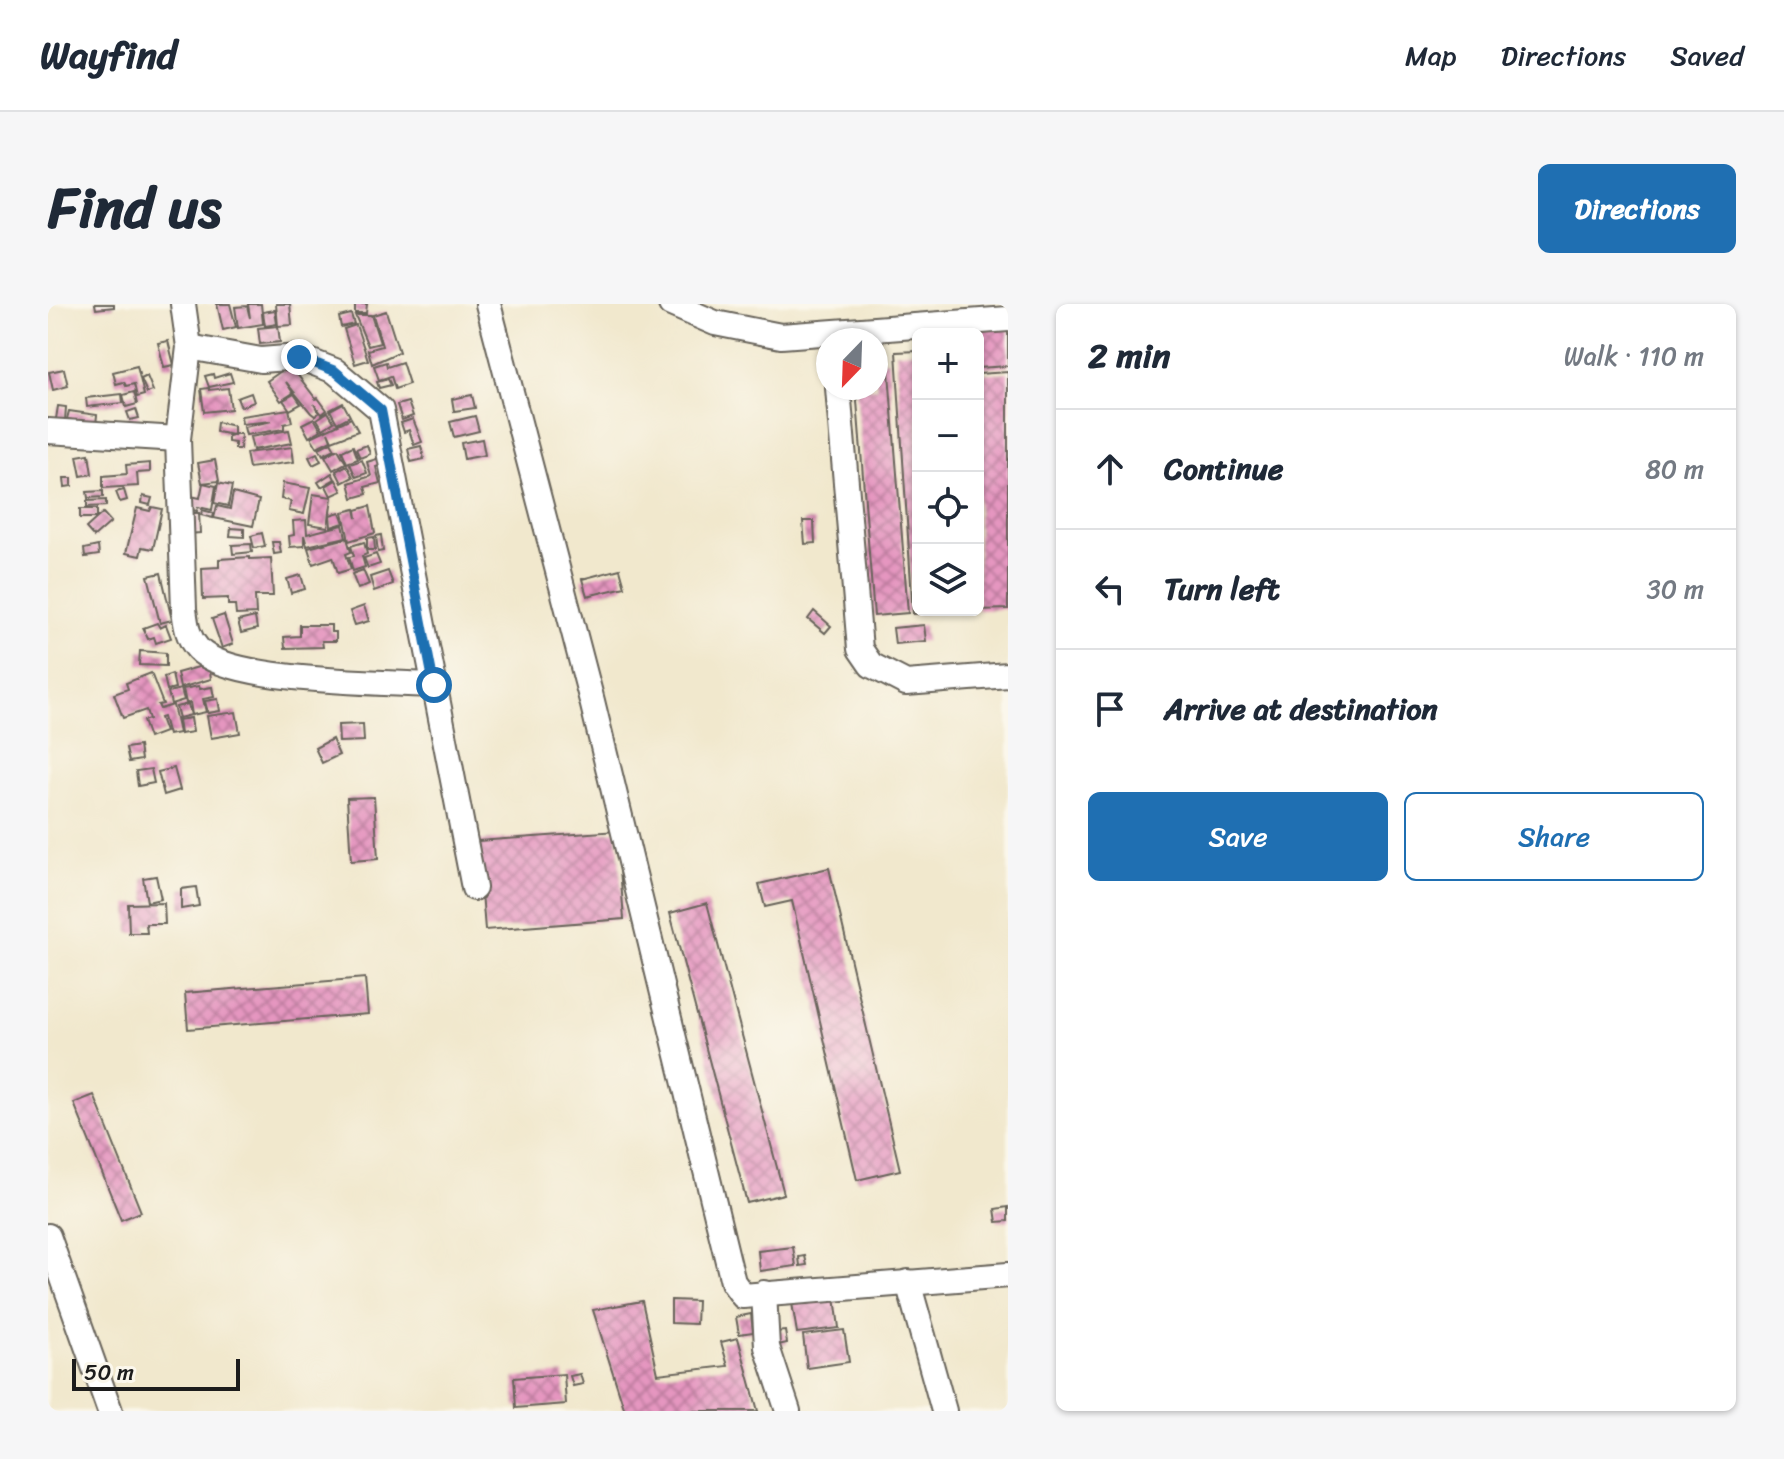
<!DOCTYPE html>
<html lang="en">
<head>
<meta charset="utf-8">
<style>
	body { margin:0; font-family:Sriracha,sans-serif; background:#f6f6f7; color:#1f2937 }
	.controls { position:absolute; right:24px; top:24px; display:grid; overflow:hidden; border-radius:12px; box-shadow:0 2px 6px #0004 }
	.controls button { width:72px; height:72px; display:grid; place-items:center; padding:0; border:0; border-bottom:2px solid #e0e1e3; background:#fff; color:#1f2937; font:40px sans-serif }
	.compass { position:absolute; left:768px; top:24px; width:72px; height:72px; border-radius:50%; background:#fff; box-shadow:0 2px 6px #0004; rotate:203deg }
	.scale { position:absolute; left:24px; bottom:20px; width:168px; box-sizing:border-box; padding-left:8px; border:4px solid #1c1c1c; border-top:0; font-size:22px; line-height:28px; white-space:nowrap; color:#1c1c1c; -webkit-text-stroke:6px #fbf7ec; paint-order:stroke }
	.stop { position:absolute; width:24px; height:24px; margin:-18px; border:6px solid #1f6fb2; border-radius:50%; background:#fff }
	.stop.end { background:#1f6fb2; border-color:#fff; box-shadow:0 2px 8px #0008 }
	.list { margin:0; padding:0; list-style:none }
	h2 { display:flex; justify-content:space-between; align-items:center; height:104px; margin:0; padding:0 32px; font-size:34px }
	h2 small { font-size:26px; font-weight:400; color:#747a83 }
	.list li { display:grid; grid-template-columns:52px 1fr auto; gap:24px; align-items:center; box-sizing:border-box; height:120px; padding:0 32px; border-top:2px solid #e0e1e3 }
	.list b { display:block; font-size:30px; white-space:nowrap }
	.list em { font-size:26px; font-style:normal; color:#747a83 }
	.actions { display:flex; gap:16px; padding:24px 32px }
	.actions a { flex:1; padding:18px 0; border:2px solid #1f6fb2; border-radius:12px; text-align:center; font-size:28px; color:#1f6fb2 }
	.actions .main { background:#1f6fb2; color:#fff }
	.icon { flex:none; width:44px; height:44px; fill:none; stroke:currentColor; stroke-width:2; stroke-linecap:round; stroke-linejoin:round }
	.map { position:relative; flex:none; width:960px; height:1107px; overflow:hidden; border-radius:12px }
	header { display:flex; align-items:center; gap:48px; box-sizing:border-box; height:112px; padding:0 40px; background:#fff; border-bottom:2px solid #e0e1e3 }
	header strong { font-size:38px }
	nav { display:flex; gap:44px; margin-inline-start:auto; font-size:28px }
	.intro { display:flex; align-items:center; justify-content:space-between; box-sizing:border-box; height:192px; padding:0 48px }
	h1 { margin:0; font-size:56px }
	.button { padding:20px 36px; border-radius:12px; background:#1f6fb2; color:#fff; font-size:28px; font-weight:700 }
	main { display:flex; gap:48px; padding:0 48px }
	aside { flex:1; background:#fff; border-radius:12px; box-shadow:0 2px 6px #0004 }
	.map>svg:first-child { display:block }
	.building { fill:url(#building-cross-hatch) }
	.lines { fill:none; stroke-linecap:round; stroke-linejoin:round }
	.minor-casing { stroke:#67635a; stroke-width:28 }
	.minor { stroke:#fff; stroke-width:24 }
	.route { stroke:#1f6fb2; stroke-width:10 }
</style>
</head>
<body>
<header>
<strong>Wayfind</strong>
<nav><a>Map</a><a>Directions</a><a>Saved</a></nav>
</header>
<div class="intro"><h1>Find us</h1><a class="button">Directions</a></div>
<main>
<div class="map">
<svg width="960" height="1107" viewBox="0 0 960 1107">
	<defs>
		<pattern id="building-cross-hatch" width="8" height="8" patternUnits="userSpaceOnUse" patternTransform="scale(2)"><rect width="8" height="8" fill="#e596c0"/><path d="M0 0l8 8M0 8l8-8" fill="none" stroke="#b97a9b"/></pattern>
	</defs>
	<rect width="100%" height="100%" fill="#fbf7ec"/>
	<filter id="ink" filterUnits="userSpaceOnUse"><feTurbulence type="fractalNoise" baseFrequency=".0125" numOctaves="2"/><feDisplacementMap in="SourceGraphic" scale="16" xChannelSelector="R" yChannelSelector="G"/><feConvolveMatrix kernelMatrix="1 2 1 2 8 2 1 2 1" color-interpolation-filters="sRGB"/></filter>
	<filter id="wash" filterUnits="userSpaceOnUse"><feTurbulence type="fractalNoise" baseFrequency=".006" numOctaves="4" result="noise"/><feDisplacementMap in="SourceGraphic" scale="32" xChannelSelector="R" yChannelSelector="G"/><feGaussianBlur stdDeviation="1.8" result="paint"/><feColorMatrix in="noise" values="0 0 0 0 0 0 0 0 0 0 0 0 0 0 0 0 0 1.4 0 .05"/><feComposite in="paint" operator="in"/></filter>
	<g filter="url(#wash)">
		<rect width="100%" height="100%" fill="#f1e8cd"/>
		<g id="blocks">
			<g class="building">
				<polygon points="47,0 66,0 66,3 48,5"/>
				<polygon points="169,0 182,0 188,23 175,26"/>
				<polygon points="200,0 213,0 215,20 190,24 187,3 199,2 202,14"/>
				<polygon points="228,0 242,0 244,21 230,22"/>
				<polygon points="307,0 319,0 318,9 307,9"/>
				<polygon points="227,6 229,20 217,22 215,8"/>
				<polygon points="338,7 351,48 324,60 320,46 334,42 325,11"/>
				<polygon points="303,10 306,20 293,23 291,13"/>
				<polygon points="307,11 323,11 332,39 320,42"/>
				<polygon points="308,21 320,56 307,60 296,25"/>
				<polygon points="960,21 960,62 930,64 930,30 904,30"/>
				<polygon points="230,22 232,38 212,40 210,24"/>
				<polygon points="120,37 126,61 116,63 110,39"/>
				<polygon points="870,47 870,306 894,306 894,308 865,310 848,48"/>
				<polygon points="840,56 860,309 826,312 808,84 828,84 828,57"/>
				<polygon points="338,58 339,63 354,58 361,80 347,85 343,72 331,76 326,62"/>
				<polygon points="242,61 268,95 270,94 279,106 274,110 266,100 271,109 267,112 263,109 238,78 245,89 233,97 219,77"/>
				<polygon points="89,62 96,91 89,93 86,80 78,82 76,78 68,80 65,68"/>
				<polygon points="16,65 20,82 5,86 1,68"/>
				<polygon points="960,68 960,305 930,306 930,70"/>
				<polygon points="182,69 185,78 161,83 157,72 165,70 166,74"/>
				<polygon points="99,72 105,87 99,89 93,75"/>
				<polygon points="340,75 343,81 331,84 329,78"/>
				<polygon points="161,84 161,86 180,84 183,105 156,108 153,85"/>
				<polygon points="86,88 89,100 78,103 75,91"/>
				<polygon points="203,89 206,98 193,103 189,94"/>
				<polygon points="74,90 75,99 39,103 38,94"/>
				<polygon points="246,90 253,100 242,106 235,96"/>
				<polygon points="424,91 427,104 406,107 404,95"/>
				<polygon points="360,98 365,112 354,116 349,101"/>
				<polygon points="295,99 302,112 289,119 282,106"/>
				<polygon points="10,102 18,103 17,116 8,115"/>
				<polygon points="88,105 91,114 82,116 79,108"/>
				<polygon points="241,105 244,118 236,120 236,125 198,131 196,123 224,117 194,120 193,112"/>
				<polygon points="21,107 49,111 48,120 19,115"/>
				<polygon points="280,108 286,118 275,125 269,115"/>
				<polygon points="427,112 431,127 406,133 402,118"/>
				<polygon points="266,114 273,126 261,133 254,120"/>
				<polygon points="303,114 310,127 284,137 280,128 283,136 269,143 263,133"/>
				<polygon points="365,115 374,138 366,141 361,126 356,128 353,119"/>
				<polygon points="169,118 186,122 186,131 168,128"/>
				<polygon points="241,126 244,139 205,146 202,133"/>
				<polygon points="188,130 193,130 192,145 187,145 187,139 180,138 180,132"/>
				<polygon points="434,135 437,151 416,155 413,139"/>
				<polygon points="283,138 287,145 275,151 271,144"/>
				<polygon points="319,141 322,150 312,154 308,145"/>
				<polygon points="305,142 310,155 299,159 294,147"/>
				<polygon points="373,142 376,155 363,158 360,145"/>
				<polygon points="244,143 246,158 201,164 198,149"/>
				<polygon points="290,145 298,159 285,166 277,152"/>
				<polygon points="269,149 273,157 265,161 261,153"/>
				<polygon points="41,150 44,170 33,172 29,152"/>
				<polygon points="332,154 334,161 328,163 332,179 317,183 319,190 305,194 301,179 323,172 319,158"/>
				<polygon points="167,156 171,177 154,179 150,159"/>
				<polygon points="314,156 319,169 308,173 302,160"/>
				<polygon points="102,159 102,168 89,169 90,182 55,184 55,172 79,170 78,161"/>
				<polygon points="299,161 305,173 294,179 288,167"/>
				<polygon points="284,169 287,175 273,183 270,178"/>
				<polygon points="16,174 24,174 24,182 17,183"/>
				<polygon points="288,176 294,187 283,192 278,182"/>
				<polygon points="155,179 168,182 164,206 150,203 149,207 135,204 138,191 152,194"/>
				<polygon points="170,179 184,182 180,202 166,199"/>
				<polygon points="235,179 262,184 256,210 241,207 243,197 233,195"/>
				<polygon points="76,186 79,196 72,198 68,188"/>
				<polygon points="55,187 55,193 40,194 39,188"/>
				<polygon points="185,189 211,196 205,222 166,214 169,202 182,205"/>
				<polygon points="265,190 284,193 280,223 261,220"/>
				<polygon points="95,192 104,194 102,201 94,199"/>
				<polygon points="58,196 58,202 39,203 39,197"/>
				<polygon points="322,202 327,229 301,237 295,208 307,205 309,214 308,206"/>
				<polygon points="104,203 114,205 105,245 94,243 92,252 78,249 89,204 102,207"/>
				<polygon points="32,205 49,205 49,214 55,209 63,218 46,233 38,224 49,214 32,214"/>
				<polygon points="154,206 166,209 165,214 153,211"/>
				<polygon points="292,208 296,219 283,223 282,211"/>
				<polygon points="138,209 151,209 152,229 140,230"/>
				<polygon points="258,216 259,230 295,221 298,233 259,242 256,231 256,242 242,243 241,232 246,231 245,217"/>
				<polygon points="755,217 766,217 767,239 757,240"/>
				<polygon points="183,224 196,225 196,233 182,232"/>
				<polygon points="214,229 217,242 206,244 203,232"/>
				<polygon points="333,231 335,247 330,248 328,232"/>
				<polygon points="326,233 327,246 319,246 319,234"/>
				<polygon points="299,234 303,248 298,250 303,265 290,269 285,253 265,260 260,244"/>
				<polygon points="224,238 231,238 233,249 226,250"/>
				<polygon points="316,238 319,250 314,252 317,263 305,267 301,253 306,252 303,242"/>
				<polygon points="203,240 204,248 185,250 184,241"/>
				<polygon points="50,242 51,251 37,253 36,245"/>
				<polygon points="328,250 332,260 320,264 316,254"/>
				<polygon points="202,253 202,255 223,254 225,292 207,292 208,310 188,311 187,301 180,301 180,294 155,295 154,264 171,263 171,255"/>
				<polygon points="572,265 577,283 539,292 534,275"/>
				<polygon points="315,266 321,280 310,285 304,270"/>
				<polygon points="340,267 345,280 326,287 322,273"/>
				<polygon points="113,269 124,316 112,319 100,272"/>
				<polygon points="253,271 257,285 243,289 239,275"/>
				<polygon points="316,302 321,317 307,321 302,307"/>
				<polygon points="766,307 783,322 777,329 760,315"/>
				<polygon points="176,311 185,340 174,344 164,315"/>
				<polygon points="207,313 209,325 193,329 190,317"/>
				<polygon points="109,319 112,324 118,321 123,334 108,339 106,333 100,335 95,324"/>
				<polygon points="252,321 283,321 283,328 288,328 288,337 274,337 275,343 237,344 236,333 252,332"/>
				<polygon points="876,321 878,337 847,340 845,324"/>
				<polygon points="92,347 118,349 118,362 91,361"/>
				<polygon points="161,360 163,375 132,384 129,369"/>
				<polygon points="103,369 115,400 110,401 112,405 125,401 131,429 120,431 115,413 112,414 117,428 101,434 95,417 101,415 98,406 75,414 66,390 80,385 78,379"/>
				<polygon points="124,370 127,384 119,386 116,373"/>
				<polygon points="151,382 152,385 164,383 166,393 155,395 158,408 144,411 142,398 138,399 135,385"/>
				<polygon points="133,385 136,396 123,400 120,388"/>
				<polygon points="170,395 172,407 160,409 157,397"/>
				<polygon points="140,400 143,411 131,414 128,403"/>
				<polygon points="188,408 192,429 163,434 159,412"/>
				<polygon points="143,414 145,428 132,430 130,416"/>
				<polygon points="315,420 316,437 291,438 290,421"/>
				<polygon points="284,435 291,451 274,459 267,444"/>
				<polygon points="91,442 93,456 81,458 78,444"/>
				<polygon points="126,464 132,486 116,491 110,468"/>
				<polygon points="103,465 106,479 90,482 88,467"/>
				<polygon points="326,493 330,555 303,557 299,494"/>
				<polygon points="569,527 576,615 437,626 430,537"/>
				<polygon points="781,564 852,866 809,876 744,597 717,603 711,580"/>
				<polygon points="108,572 113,595 99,598 95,574"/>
				<polygon points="148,583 151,602 133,605 133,585"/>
				<polygon points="116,599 117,620 98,620 99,629 81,629 80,600"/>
				<polygon points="659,599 736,890 699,899 622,609"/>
				<polygon points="317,674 320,710 140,725 137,689"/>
				<polygon points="46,791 93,908 73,916 26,799"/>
				<polygon points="960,903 960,917 949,918 947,905"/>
				<polygon points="745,943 748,962 712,967 710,947"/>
				<polygon points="757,952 759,961 752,962 751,953"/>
				<polygon points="787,993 791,1024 749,1029 744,999"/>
				<polygon points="623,996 649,997 648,1020 623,1019"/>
				<polygon points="594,997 610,1070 680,1062 673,1038 690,1034 710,1107 577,1107 545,1006"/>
				<polygon points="703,1010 705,1028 691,1030 688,1013"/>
				<polygon points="796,1026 801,1058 759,1064 755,1031"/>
				<polygon points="737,1027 739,1039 730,1041 728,1028"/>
				<polygon points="516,1070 518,1100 468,1104 466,1074"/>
				<polygon points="532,1070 535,1080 525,1082 522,1072"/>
			</g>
		</g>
	</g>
	<g filter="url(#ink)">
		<use href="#blocks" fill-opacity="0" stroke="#67635a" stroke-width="2"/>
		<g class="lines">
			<g class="minor-casing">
				<g id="minor">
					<path d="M135 0 141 43 130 135 136 305C138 320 139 333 150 345 181 379 337 378 386 381"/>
					<polyline points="440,0 544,397 685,978 695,992 960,971"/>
					<polyline points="623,0 667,19 733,32 960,15"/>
					<polyline points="141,43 213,56 251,53 287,67 333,106 426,584"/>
					<polyline points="790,84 812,345 823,361 858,379 960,371"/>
					<polyline points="0,127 130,135"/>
					<polyline points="0,932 62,1107"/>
					<polyline points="860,978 896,1107"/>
					<polyline points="716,989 719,1043 740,1107"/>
				</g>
			</g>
			<use href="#minor" class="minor"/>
		</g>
	</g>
	<g class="lines" filter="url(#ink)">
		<polyline class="route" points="251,53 287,67 333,106 386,381"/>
	</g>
</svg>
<div class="controls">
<button>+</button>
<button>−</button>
<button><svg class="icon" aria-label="locate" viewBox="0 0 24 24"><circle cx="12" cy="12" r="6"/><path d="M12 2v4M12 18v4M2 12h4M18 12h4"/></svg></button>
<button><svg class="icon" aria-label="layers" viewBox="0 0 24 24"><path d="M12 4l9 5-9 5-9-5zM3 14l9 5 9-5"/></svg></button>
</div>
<svg class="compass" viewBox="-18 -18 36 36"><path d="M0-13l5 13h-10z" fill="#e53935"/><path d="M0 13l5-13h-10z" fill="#747a83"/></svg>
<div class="scale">50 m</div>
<div class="stop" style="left:386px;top:381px"></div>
<div class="stop end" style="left:251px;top:53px"></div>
</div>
<aside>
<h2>2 min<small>Walk · 110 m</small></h2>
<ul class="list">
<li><svg class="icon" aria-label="ahead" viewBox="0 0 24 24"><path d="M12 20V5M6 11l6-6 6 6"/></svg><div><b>Continue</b></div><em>80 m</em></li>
<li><svg class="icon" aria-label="left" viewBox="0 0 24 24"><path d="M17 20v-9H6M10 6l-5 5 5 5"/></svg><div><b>Turn left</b></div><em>30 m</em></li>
<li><svg class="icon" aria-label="arrive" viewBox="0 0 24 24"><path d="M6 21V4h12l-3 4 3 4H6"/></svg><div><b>Arrive at destination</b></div></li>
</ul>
<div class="actions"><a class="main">Save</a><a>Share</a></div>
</aside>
</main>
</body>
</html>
